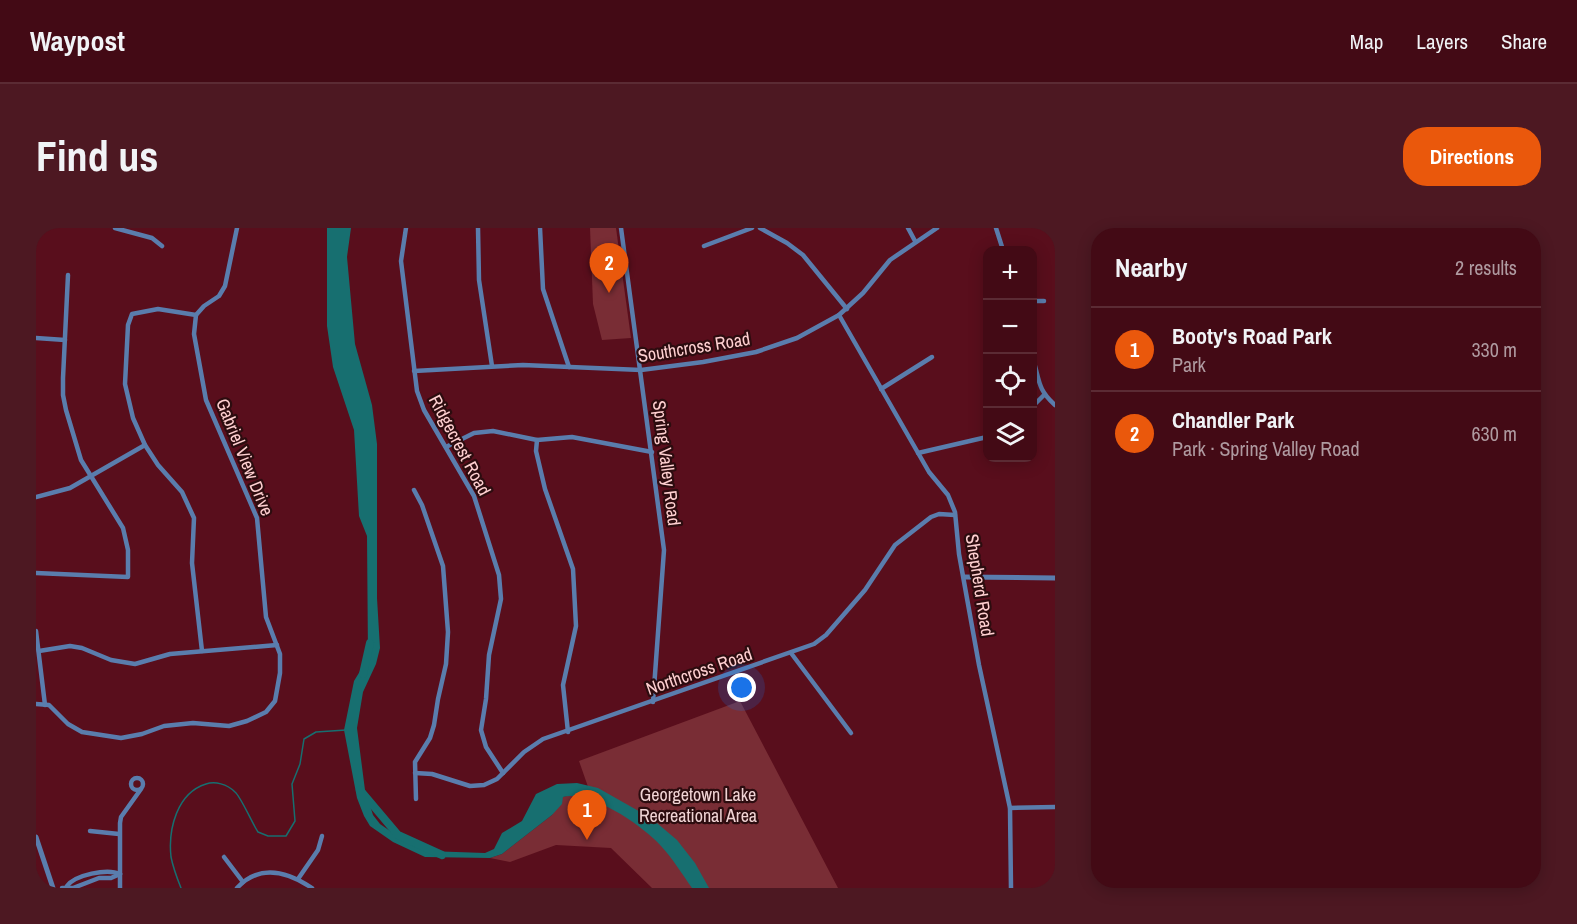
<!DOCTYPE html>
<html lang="en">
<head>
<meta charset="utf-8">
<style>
	body { margin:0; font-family:"Archivo Narrow",sans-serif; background:#4d1822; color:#f1f3f6 }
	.controls { position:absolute; right:18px; top:18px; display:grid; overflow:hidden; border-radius:12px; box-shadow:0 3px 15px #0003 }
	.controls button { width:54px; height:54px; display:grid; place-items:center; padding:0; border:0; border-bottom:2px solid #5b2b34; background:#430a15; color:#f1f3f6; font:30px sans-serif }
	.you { position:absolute; left:706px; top:460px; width:21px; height:21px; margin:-15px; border:4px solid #fff; border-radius:50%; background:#1a73e8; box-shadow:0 0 0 9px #1a73e833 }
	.badge { display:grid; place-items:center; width:39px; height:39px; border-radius:50%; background:#ea580c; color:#fff; font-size:20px; font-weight:700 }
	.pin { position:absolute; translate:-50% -50px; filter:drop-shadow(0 2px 3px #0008) }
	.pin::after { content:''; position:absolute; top:32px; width:21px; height:18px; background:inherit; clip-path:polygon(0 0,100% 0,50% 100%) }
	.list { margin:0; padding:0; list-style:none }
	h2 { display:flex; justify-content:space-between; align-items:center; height:78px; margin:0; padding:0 24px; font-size:26px }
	h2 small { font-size:20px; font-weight:400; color:#af9aa0 }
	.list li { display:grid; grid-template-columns:39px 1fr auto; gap:18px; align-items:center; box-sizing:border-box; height:84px; padding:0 24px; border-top:2px solid #5b2b34 }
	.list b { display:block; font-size:22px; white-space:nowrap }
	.list p { margin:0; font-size:20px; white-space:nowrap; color:#af9aa0 }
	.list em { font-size:20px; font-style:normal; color:#af9aa0 }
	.icon { flex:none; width:33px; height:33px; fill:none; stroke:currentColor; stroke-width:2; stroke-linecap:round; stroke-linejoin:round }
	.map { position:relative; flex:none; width:1019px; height:660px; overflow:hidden; border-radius:24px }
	header { display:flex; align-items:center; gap:36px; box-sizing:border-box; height:84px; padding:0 30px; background:#430a15; border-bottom:2px solid #5b2b34 }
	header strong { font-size:28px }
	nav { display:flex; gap:33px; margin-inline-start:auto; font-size:21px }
	.intro { display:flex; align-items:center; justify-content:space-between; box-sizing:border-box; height:144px; padding:0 36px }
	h1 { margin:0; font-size:42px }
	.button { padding:15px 27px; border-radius:24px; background:#ea580c; color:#fff; font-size:21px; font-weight:700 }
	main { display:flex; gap:36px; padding:0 36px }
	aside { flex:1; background:#430a15; border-radius:24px; box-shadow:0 3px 15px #0003 }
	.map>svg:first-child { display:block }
	.green { fill:#792d35 }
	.water { fill:#176f70 }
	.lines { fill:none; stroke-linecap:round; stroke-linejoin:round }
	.stream { stroke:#176f70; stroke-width:1.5 }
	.river { stroke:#176f70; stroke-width:8 }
	.minor { stroke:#5a7dad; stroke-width:4.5 }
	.tertiary { stroke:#5a7dad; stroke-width:5 }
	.labels { text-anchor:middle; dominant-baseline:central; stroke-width:4.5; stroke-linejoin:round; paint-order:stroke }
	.street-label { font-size:18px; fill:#ffd0d1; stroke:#2c0c0f }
	.park-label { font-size:18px; fill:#f1d4d5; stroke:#2c0c0f }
</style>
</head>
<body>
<header>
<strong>Waypost</strong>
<nav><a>Map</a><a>Layers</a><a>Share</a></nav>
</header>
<div class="intro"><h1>Find us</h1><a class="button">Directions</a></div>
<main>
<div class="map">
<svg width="1019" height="660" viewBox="0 0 1019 660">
	<rect width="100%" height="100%" fill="#590e1c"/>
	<g class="green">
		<polygon points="554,0 580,0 595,110 566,112 557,76"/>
		<polygon points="704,473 802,660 616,660 575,620 520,617 474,634 454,630 466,626 516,587 527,569 535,567 557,573 543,533"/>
	</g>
	<path class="water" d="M291 0H315L311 29 319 116 336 177 341 216V370L344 420 340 436 327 464 321 500 329 562 337 587 344 596 357 605 391 623 449 625 458 621 466 605 486 593 500 566 521 556 541 555 562 560 615 590 641 612 659 635 673 660H656C646 646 637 631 625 618 607 598 555 562 527 569L526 576 516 587 466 626 454 630 389 629 357 614 334 598 328 588 321 570 308 502 318 453 332 430 331 308 323 288 318 202 297 139 291 98Z"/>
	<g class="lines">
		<path class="stream" d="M145 660C141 650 137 639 135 629 132 601 141 565 170 556 179 553 191 556 199 564 205 569 216 595 222 604L232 608H250L259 593 256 556 264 536 268 511 280 504 310 502"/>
		<g class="river">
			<polyline points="327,446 334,415"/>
			<polyline points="324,562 362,607 406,627"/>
		</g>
		<g class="minor">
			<polyline points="79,0 116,10 126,18"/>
			<polyline points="370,0 365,33 381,163 388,182 438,268 463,347 465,371 453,427 450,471 445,502 450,519 467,545"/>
			<polyline points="442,0 443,52 456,138"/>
			<polyline points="504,0 507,61 533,139"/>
			<polyline points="585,0 628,322 617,474"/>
			<polyline points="724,0 751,15 767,27 811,81"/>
			<polyline points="872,0 879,13"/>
			<polyline points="960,0 967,22"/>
			<polyline points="668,18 716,0"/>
			<polyline points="996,73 1008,73"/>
			<polyline points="160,87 122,81 96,86 92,97 89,156 97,190 109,217 122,237 146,264 158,290 156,335 166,423"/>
			<polyline points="803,87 893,244 912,267 919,284 923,326 943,437 974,580 975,660"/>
			<polyline points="0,110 29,112"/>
			<path d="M996 128C1004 151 1000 160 1019 177"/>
			<polyline points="378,143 487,137 605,142 667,134 720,124 761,110 803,87 827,65 854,32 901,0"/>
			<polyline points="845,161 896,129"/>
			<polyline points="996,179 1008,167"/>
			<polyline points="501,212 500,223 509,261 537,341 540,398 527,457 532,504"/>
			<polyline points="410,219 438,205 457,203 501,212 536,209 616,224"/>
			<polyline points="882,225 951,209"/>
			<polyline points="378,262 386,277 407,338 412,404 410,436 402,471 398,497 394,510 379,534 380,571"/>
			<polyline points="0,269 34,260 109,217"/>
			<polyline points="0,345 92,349 92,322 87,300 45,232 30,182 27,167 27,150 32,47"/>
			<polyline points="0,403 9,477"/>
			<polyline points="3,423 34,418 46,420 75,432 99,436 134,426 241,417"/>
			<polyline points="755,425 815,505"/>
			<polyline points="0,476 13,477 32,496 46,504 85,510 106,506 128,498 157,495 193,498 211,493 230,484 239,473 244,445 244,426 230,389 221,290 170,172 158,106 160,87 168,78 183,68 189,58 201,0"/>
			<polyline points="379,545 396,546 434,558 448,557 461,551 488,524 507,511 778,416 790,407 829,362 859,317 895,289 903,286 919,287"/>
			<circle cx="101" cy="556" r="6"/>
			<polyline points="974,580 1019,579"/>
			<polyline points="54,603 83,606"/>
			<polyline points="188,629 207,654"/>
			<polyline points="262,651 282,622 286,608"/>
			<path d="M31 658C39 647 71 640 84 646"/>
			<polyline points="26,660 37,660 63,650 75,650 84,646"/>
			<polyline points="84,660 84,595 85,589 105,561"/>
			<path d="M201 660C224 635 252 644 276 660"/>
		</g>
		<g class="tertiary">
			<polyline points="928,349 1019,350"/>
			<polyline points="0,609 17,660"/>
		</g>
	</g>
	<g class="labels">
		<g class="street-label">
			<text transform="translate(658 119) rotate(-9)">Southcross Road</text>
			<text transform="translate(424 217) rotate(62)">Ridgecrest Road</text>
			<text transform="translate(209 229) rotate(68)">Gabriel View Drive</text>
			<text transform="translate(631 235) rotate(83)">Spring Valley Road</text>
			<text transform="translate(944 357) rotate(81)">Shepherd Road</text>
			<text transform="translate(663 443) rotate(-19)">Northcross Road</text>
		</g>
		<g class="park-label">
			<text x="662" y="566">Georgetown Lake<tspan x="662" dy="21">Recreational Area</tspan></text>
		</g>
	</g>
</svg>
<div class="controls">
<button>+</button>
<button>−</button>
<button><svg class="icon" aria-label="locate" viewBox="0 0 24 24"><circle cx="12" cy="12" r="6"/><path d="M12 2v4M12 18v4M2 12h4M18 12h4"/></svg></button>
<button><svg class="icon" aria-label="layers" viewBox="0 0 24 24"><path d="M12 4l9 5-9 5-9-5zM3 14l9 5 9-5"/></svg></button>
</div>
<div class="you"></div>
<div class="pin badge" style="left:551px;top:612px">1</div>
<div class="pin badge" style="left:573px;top:65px">2</div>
</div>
<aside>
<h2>Nearby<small>2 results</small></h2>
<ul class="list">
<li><span class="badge">1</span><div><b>Booty's Road Park</b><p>Park</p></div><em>330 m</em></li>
<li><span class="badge">2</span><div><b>Chandler Park</b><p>Park · Spring Valley Road</p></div><em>630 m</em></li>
</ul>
</aside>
</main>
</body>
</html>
